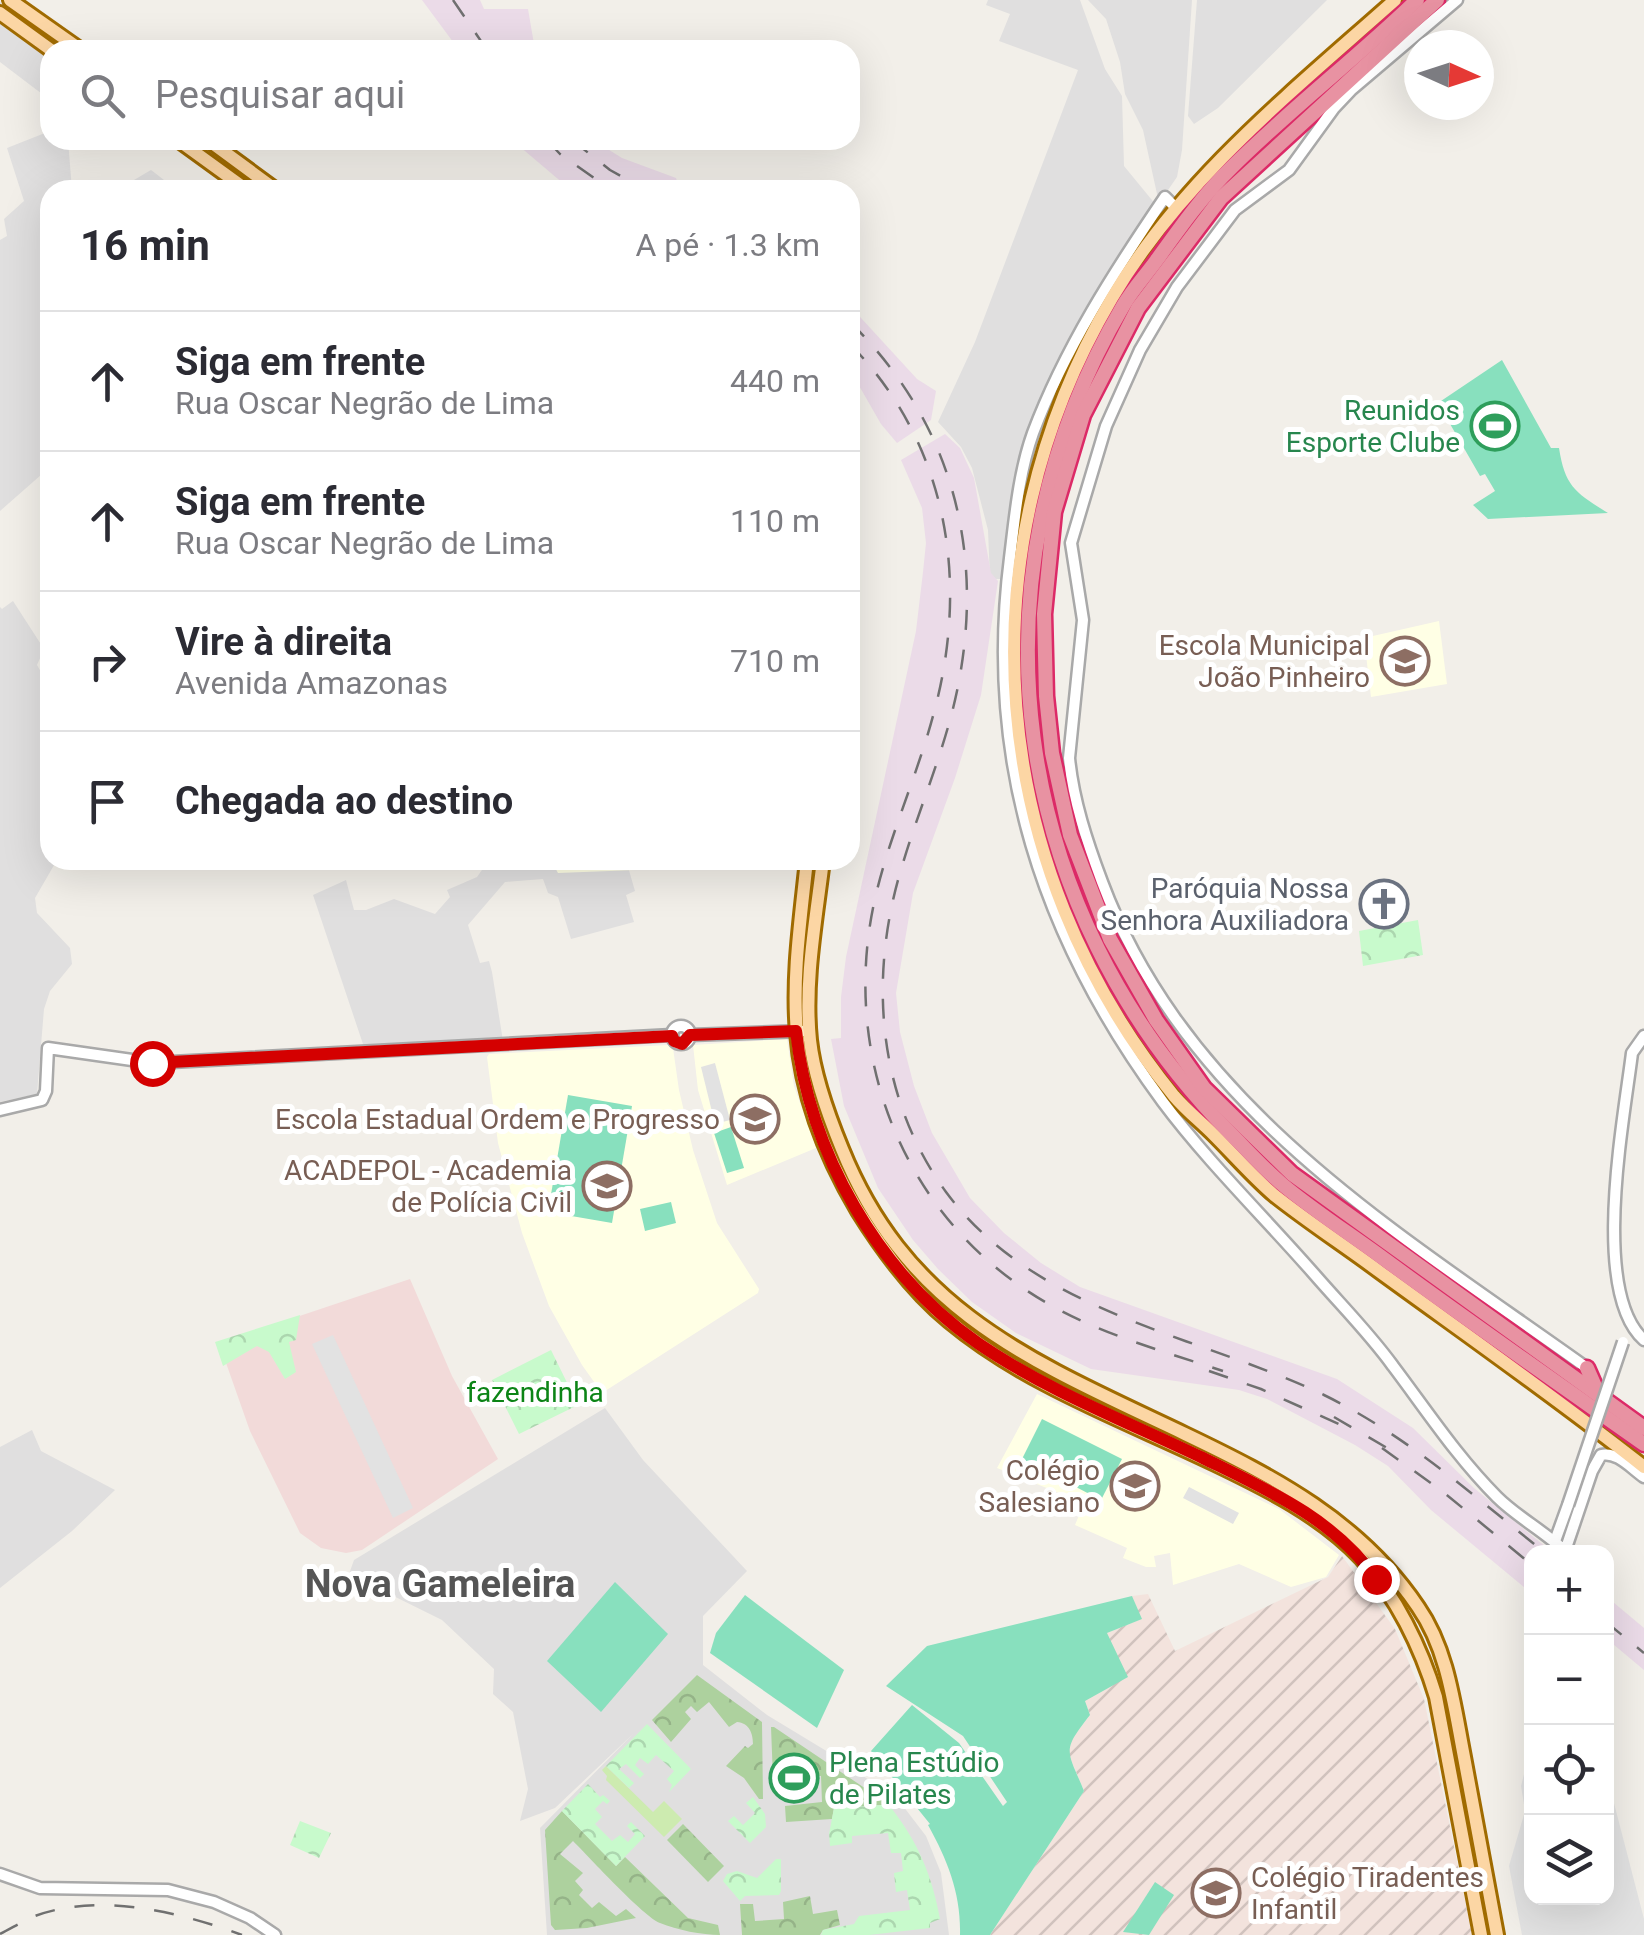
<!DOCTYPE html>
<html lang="pt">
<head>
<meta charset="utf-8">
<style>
	body { margin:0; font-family:Roboto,sans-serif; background:#f2f2f3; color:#2b2b33 }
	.controls { position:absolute; right:30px; bottom:30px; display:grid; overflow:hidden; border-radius:20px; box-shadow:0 10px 40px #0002 }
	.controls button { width:90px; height:90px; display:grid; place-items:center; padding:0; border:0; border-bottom:2px solid #e1e1e2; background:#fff; color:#2b2b33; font:50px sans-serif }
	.compass { position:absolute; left:1404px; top:30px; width:90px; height:90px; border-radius:50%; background:#fff; box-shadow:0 10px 40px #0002; rotate:93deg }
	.stop { position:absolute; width:30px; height:30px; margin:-22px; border:8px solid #d40000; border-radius:50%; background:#fff }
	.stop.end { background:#d40000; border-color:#fff; box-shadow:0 2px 10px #0008 }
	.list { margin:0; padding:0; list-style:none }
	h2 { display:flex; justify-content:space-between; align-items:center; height:130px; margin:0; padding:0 40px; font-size:42px }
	h2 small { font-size:32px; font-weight:400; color:#7c7c81 }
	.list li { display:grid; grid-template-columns:65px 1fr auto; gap:30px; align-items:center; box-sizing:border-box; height:140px; padding:0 40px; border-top:2px solid #e1e1e2 }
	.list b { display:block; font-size:38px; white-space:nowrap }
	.list p { margin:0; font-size:32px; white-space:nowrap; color:#7c7c81 }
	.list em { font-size:32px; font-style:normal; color:#7c7c81 }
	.icon { flex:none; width:55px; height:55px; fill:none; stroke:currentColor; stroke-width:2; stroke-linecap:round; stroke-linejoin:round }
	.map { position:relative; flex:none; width:1644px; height:1935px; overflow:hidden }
	.search { position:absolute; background:#fff; box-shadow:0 10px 40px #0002; left:40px; top:40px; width:820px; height:110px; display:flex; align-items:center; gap:25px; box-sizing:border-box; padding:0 35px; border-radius:30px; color:#7c7c81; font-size:38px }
	.panel { position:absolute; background:#fff; box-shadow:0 10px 40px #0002; left:40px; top:180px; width:820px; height:690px; border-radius:30px }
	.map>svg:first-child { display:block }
	.residential { fill:#e0dfdf }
	.commercial { fill:#f2dad9 }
	.education { fill:#ffffe5 }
	.military { fill:url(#military-furrows) }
	.railway { fill:#ebdbe8 }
	.grass { fill:#cdebb0 }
	.forest { fill:url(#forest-crowns) }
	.park { fill:url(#park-crowns) }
	.pitch { fill:#88e0be }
	.parking { fill:#e2e2e2 }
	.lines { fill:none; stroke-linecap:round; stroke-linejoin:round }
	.minor-casing { stroke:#a9a9a9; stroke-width:15 }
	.major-casing { stroke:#a06b00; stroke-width:18 }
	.highway-casing { stroke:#dc2a67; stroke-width:19 }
	.minor { stroke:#fff; stroke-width:10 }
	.major { stroke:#fcd6a4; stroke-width:12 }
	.highway { stroke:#e892a2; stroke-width:14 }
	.rail { stroke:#707070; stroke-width:2.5; stroke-dasharray:20 20; stroke-linecap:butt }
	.minor-bridge-casing { stroke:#a9a9a9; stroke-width:15; stroke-linecap:butt }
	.minor-bridge { stroke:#fff; stroke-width:10 }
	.route { stroke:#d40000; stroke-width:12 }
	.labels { text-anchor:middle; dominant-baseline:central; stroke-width:10; stroke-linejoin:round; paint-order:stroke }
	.leisure-label { font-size:28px; fill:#27864d; stroke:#fff; text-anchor:end }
	.education-label { font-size:28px; fill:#785e54; stroke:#fff; text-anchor:end }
	.worship-label { font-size:28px; fill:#5b616d; stroke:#fff; text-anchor:end }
	.park-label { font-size:28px; fill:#0c8416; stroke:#fff }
	.district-label { font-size:38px; font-weight:bold; fill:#555; stroke:#fff }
</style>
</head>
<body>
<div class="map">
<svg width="1644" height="1935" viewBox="0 0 1644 1935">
	<defs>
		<pattern id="military-furrows" width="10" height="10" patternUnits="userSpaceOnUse" patternTransform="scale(2.5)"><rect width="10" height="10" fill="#f3e3dd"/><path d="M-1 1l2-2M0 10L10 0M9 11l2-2" fill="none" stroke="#d0c2bd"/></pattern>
		<pattern id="forest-crowns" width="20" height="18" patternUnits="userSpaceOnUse" patternTransform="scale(2.5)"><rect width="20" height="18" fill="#add19e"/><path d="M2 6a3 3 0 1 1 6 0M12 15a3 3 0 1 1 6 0" fill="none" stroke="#95b388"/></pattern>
		<pattern id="park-crowns" width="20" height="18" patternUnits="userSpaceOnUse" patternTransform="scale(2.5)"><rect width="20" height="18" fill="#c8facc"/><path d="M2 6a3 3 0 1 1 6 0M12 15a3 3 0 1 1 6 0" fill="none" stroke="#acd6af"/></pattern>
	</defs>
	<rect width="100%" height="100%" fill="#f2efe9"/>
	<g class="residential">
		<polygon points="988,0 1080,0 1105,69 1122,96 1124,166 1156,205 1089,330 1037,441 1023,505 1014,579 990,579 988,530 972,468 961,447 938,422 975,342 1078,70 999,41 1010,14 986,5"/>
		<polygon points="1088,0 1192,0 1182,150 1177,177 1159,203 1143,130 1125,94 1120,62 1106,19"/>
		<polygon points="1197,0 1327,0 1218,108 1194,124 1188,116"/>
		<polygon points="0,2 68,50 50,50 50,100 0,62"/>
		<polygon points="50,131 50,140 68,140 72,190 50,190 50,467 0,511 0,240 7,236 4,219 24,201 7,148"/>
		<polygon points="151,170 177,190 117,190"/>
		<polygon points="13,601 44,649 37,665 50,688 50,860 57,860 35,898 37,913 70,948 72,964 50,991 44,1009 37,1094 0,1102 0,607 2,609"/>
		<polygon points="489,860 549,860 551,863 626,860 635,891 626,895 634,922 571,939 558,897 548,893 543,879 505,882 468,925 480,963 489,961 492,972 503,1041 366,1053 313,895 346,880 354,910 366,910 394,899 435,914 450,897 447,890 477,877"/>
		<polygon points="605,1408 643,1460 747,1571 703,1616 703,1665 767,1715 838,1758 900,1802 926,1836 941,1873 949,1935 547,1935 540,1828 633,1734 555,1808 520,1821 528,1789 513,1712 493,1694 494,1669 442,1620 349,1574 354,1560"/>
		<polygon points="32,1430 41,1451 115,1490 72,1531 0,1588 0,1447"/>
	</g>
	<polygon class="commercial" points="410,1279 452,1376 498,1459 362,1550 346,1553 321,1548 300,1533 250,1431 219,1343"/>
	<g class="education">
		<polygon points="1439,621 1447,684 1371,697 1364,638"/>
		<polygon points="551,860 793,860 792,864 558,873"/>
		<polygon points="787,1039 794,1086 816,1148 727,1185 698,1090 693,1045"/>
		<polygon points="669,1045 673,1048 679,1090 693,1150 717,1223 759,1289 758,1293 602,1393 582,1365 549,1306 522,1233 498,1143 487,1057 489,1054"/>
		<polygon points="1037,1394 1279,1509 1339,1555 1326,1577 1291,1587 1239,1564 1173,1585 1170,1553 1154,1556 1156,1567 1146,1567 1123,1558 1127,1548 1075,1525 1084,1503 997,1468"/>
	</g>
	<polygon class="military" points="1342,1556 1395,1629 1424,1699 1472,1935 990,1935 1084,1791 1067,1750 1070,1741 1090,1715 1085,1701 1107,1633 1141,1619 1132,1596 1148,1594 1175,1651 1328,1577"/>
	<g class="railway">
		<polygon points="422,0 480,0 484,9 528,9 535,50 459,50"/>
		<polygon points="512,140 593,140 622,158 676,178 680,190 571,190"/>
		<polygon points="850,306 917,379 936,391 931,420 897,443 881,424 850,370"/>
		<polygon points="945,434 960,448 974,478 991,573 998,581 981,695 955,778 913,893 896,993 900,1032 914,1086 932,1133 970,1198 1004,1233 1041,1263 1080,1287 1337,1379 1413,1428 1474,1488 1552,1552 1532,1552 1531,1593 1431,1510 1388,1466 1355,1445 1267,1399 1239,1390 1091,1369 1016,1333 972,1302 938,1269 913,1240 878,1188 844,1106 831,1039 841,1038 841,997 846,957 916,631 923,572 926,543 922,508 901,460"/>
		<polygon points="1607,1597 1644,1628 1644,1670 1607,1639"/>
	</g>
	<polygon class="grass" points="606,1766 653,1812 664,1801 682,1819 664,1837 606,1780 607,1776 602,1770"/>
	<g class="forest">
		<polygon points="628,860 793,860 792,864 634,870"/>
		<path d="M697 1675 762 1722 763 1799H759L744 1778 726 1766 745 1746 748 1748 753 1744C753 1733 749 1723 737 1722L729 1727 709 1702 697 1712 691 1706 685 1712 691 1719 671 1742 652 1720Z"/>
		<polygon points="771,1727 774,1727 884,1801 882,1805 834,1808 832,1819 786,1822 785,1806 822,1802 821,1776 810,1775 809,1764 784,1765 783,1778 773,1779"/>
		<path d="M562 1811 616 1866 625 1857 688 1918 718 1925 720 1935C702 1935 677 1930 660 1923 644 1917 589 1857 573 1841L560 1854 583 1873 575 1881 583 1890 579 1895 592 1908 599 1902 616 1916 626 1909 636 1918 587 1928 555 1930 551 1925 545 1830Z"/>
		<polygon points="683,1824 724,1866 708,1882 667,1840"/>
		<polygon points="810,1896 813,1914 837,1910 840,1925 823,1930 820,1935 742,1935 740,1904 753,1904 755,1921 784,1919 783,1902"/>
	</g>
	<g class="park">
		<polygon points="1418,920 1423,955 1363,966 1359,931"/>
		<polygon points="300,1315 296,1340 289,1342 296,1372 285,1379 269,1352 257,1346 223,1366 215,1342"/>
		<polygon points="551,1350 578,1405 519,1434 492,1380"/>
		<polygon points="647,1724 691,1769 669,1792 672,1785 667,1779 674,1771 656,1755 648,1764 640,1758 635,1765 644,1774 640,1778 626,1764 619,1769 634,1783 629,1788 606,1766"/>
		<polygon points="588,1784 600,1797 603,1795 610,1801 607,1804 603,1801 595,1809 602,1817 595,1824 612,1841 620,1835 628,1842 635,1834 627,1826 631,1822 645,1836 616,1866 562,1811"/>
		<polygon points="753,1797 765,1814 766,1827 750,1843 728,1821 734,1816 743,1825 755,1813 746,1803"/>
		<path d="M882 1805 884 1809H892C919 1844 932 1876 940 1919L930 1923V1928L869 1935H821L823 1930 854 1924 859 1916 910 1910 907 1890 896 1892 894 1873 903 1871 901 1853H891L888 1833 852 1836V1843L830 1846 829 1834 834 1808Z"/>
		<polygon points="300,1821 331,1833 319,1858 290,1845"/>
		<polygon points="776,1859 781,1859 781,1891 779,1895 745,1896 740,1901 723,1881 727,1874 737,1871 757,1878"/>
	</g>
	<g class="pitch">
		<path d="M1502 360 1551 448H1559C1565 487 1576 493 1608 513L1488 519 1473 505 1495 491 1485 474 1480 476 1438 403Z"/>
		<polygon points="568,1095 632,1106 612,1223 548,1212"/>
		<polygon points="731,1127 744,1168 727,1173 714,1133"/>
		<polygon points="671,1202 676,1223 645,1231 640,1209"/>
		<polygon points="1042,1419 1122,1459 1101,1500 1022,1459"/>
		<polygon points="615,1582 668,1634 601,1712 547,1661"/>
		<polygon points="745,1595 844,1670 817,1728 710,1653 716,1633"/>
		<path d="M1132 1596 1142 1619 1107 1633 1128 1677 1085 1701 1090 1715C1061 1752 1067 1749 1084 1791L990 1935H960C961 1894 948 1861 928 1825L930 1824 871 1751 912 1705 959 1743 1003 1806 1007 1802 963 1736 886 1686 927 1646Z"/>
		<polygon points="1155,1882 1174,1895 1149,1935 1123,1932"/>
	</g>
	<g class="parking">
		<polygon points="715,1063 730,1120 715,1124 701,1067"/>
		<polygon points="333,1335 413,1508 393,1518 312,1344"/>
		<polygon points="1189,1487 1239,1513 1233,1524 1183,1498"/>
		<polygon points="1531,1773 1532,1898 1606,1898 1607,1776 1644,1919 1644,1935 1522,1935 1509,1866 1525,1811 1521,1786 1524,1774"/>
	</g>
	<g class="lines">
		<g class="minor-casing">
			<g id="minor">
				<path d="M1457 0 1351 90 1334 108 1289 170 1235 210 1177 287 1140 350 1106 426 1071 543 1083 620 1069 758C1073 800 1087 842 1102 882 1187 1109 1400 1234 1587 1368"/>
				<path d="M1176 208 1165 197C1114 272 1065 348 1033 433 1019 472 1015 517 1010 558 984 761 1042 938 1163 1102 1207 1161 1267 1220 1315 1275 1341 1305 1370 1334 1393 1366 1427 1411 1457 1457 1497 1497 1517 1517 1544 1531 1565 1551L1592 1471 1601 1455C1617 1451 1631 1468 1644 1477"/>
				<circle cx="681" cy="1035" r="9"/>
				<polyline points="690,1035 804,1031"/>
				<path d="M1644 1036 1632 1053C1624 1119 1590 1292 1644 1340"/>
				<polyline points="0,1110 42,1100 46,1091 48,1048 153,1063 672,1035"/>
				<polyline points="1555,1541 1568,1505"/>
				<polyline points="0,1874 40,1888 168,1890 214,1902 250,1918 275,1935"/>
			</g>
		</g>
		<g class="major-casing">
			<g id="major">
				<polyline points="10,0 81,50"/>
				<path d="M1395 0C1294 90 1182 179 1112 298 961 554 987 866 1174 1096 1186 1110 1201 1122 1214 1135 1234 1155 1253 1177 1274 1195 1308 1222 1345 1246 1380 1272 1468 1336 1558 1399 1644 1467"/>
				<polyline points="0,13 51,50"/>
				<polyline points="178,140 247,190"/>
				<polyline points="208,140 276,190"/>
				<path d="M807 860C801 918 792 976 797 1033 802 1096 826 1157 858 1211 883 1251 912 1291 949 1321 1026 1385 1126 1421 1215 1464 1267 1489 1320 1515 1361 1558 1396 1596 1421 1647 1436 1697L1481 1935"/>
				<path d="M823 860C816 919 804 981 810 1040 814 1077 828 1115 842 1149 908 1313 1036 1363 1185 1434 1275 1477 1361 1522 1418 1607 1448 1650 1454 1706 1464 1757 1475 1816 1486 1876 1497 1935"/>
			</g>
		</g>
		<g class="highway-casing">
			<g id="highway">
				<path d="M1417 0C1357 58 1290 109 1231 168 1202 196 1179 229 1156 261 1145 276 1132 290 1123 306 963 578 1009 910 1230 1133 1247 1150 1264 1169 1283 1185 1313 1210 1347 1232 1380 1256 1467 1320 1556 1382 1644 1444"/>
				<polyline points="1437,0 1221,198 1138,308 1083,415 1054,512 1044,614 1046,696 1052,753 1070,835 1110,939 1156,1020 1204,1088 1292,1174 1644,1428"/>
				<polyline points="1587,1368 1598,1393"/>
			</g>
		</g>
		<use href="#minor" class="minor"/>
		<use href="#major" class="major"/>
		<use href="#highway" class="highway"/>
		<g class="rail">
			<polyline points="453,0 487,50"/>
			<polyline points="547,140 560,154 611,190"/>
			<polyline points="572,140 610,170 646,190"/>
			<path d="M850 322C952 422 986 552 957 691 945 749 920 806 903 863 868 974 876 1096 946 1192 1036 1314 1196 1334 1324 1395 1406 1435 1474 1496 1544 1552"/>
			<path d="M850 344C949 445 970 583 933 716 916 779 888 839 874 903 840 1063 908 1227 1054 1307 1107 1336 1166 1352 1223 1371"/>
			<polyline points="1209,1371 1261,1389 1343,1426"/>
			<polyline points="1334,1417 1394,1452"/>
			<polyline points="1382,1448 1442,1491 1532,1565"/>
			<polyline points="1606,1622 1644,1653"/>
			<path d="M0 1934C12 1928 23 1921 35 1916 100 1892 180 1912 242 1935"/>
		</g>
		<g class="minor-bridge-casing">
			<polyline id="minor-bridge" points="1568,1505 1623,1342"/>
		</g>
		<use href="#minor-bridge" class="minor-bridge"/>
	</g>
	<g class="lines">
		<path class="route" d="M152 1063 672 1036 674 1041 682 1044 690 1035 796 1031C809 1152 878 1274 979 1344 1048 1391 1128 1422 1203 1458 1266 1489 1335 1519 1376 1579"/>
	</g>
	<defs>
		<g id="stadium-ring" transform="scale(2.5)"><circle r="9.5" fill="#fff" stroke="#2e9e5b" stroke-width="1.5"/><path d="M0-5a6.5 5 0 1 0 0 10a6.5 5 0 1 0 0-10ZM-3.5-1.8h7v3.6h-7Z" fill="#2e9e5b"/></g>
		<g id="school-ring" transform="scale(2.5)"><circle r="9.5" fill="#fff" stroke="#8d6e63" stroke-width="1.5"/><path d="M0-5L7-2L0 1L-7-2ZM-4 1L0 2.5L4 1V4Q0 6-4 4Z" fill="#8d6e63"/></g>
		<g id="church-ring" transform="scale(2.5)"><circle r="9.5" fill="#fff" stroke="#6b7280" stroke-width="1.5"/><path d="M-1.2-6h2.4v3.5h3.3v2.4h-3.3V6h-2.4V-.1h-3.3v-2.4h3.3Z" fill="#6b7280"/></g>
	</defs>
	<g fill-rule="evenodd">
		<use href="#stadium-ring" x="1495" y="426"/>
		<use href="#school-ring" x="1405" y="661"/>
		<use href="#church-ring" x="1384" y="904"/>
		<use href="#school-ring" x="755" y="1119"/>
		<use href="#school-ring" x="607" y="1186"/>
		<use href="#school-ring" x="1135" y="1486"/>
		<use href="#stadium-ring" x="794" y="1778"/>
		<use href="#school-ring" x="1216" y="1893"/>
	</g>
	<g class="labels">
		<g class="leisure-label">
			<text x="1460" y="410">Reunidos<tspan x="1460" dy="32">Esporte Clube</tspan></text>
			<text x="829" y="1762" text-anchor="start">Plena Estúdio<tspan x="829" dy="32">de Pilates</tspan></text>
		</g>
		<g class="education-label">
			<text x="1370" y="645">Escola Municipal<tspan x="1370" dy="32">João Pinheiro</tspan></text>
			<text x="720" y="1119">Escola Estadual Ordem e Progresso</text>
			<text x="572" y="1170">ACADEPOL - Academia<tspan x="572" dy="32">de Polícia Civil</tspan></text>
			<text x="1100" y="1470">Colégio<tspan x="1100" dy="32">Salesiano</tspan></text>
			<text x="1251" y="1877" text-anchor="start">Colégio Tiradentes<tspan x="1251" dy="32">Infantil</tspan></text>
		</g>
		<g class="worship-label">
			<text x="1349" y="888">Paróquia Nossa<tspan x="1349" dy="32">Senhora Auxiliadora</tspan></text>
		</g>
		<g class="park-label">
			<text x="535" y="1392">fazendinha</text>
		</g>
		<g class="district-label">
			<text x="440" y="1584">Nova Gameleira</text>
		</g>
	</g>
</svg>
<div class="controls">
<button>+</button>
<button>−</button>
<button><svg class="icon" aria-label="locate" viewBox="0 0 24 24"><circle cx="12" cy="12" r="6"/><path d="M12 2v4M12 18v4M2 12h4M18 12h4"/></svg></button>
<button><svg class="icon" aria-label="layers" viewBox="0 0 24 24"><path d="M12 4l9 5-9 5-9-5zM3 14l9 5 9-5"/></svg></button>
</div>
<svg class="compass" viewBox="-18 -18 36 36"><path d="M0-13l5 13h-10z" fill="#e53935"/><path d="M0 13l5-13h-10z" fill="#7c7c81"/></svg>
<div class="stop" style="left:152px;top:1063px"></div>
<div class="stop end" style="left:1376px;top:1579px"></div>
<div class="search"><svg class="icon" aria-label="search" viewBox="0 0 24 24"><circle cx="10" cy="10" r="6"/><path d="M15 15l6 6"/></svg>Pesquisar aqui</div>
<section class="panel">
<h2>16 min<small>A pé · 1.3 km</small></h2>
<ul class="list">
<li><svg class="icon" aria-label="ahead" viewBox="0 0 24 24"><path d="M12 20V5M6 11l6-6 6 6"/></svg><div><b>Siga em frente</b><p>Rua Oscar Negrão de Lima</p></div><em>440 m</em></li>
<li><svg class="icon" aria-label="ahead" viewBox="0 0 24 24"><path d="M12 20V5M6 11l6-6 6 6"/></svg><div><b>Siga em frente</b><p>Rua Oscar Negrão de Lima</p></div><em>110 m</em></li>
<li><svg class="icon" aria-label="right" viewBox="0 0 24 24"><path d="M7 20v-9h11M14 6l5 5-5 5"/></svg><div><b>Vire à direita</b><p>Avenida Amazonas</p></div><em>710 m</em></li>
<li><svg class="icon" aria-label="arrive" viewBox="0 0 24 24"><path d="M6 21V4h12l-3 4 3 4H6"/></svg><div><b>Chegada ao destino</b></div></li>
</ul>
</section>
</div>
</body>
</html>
